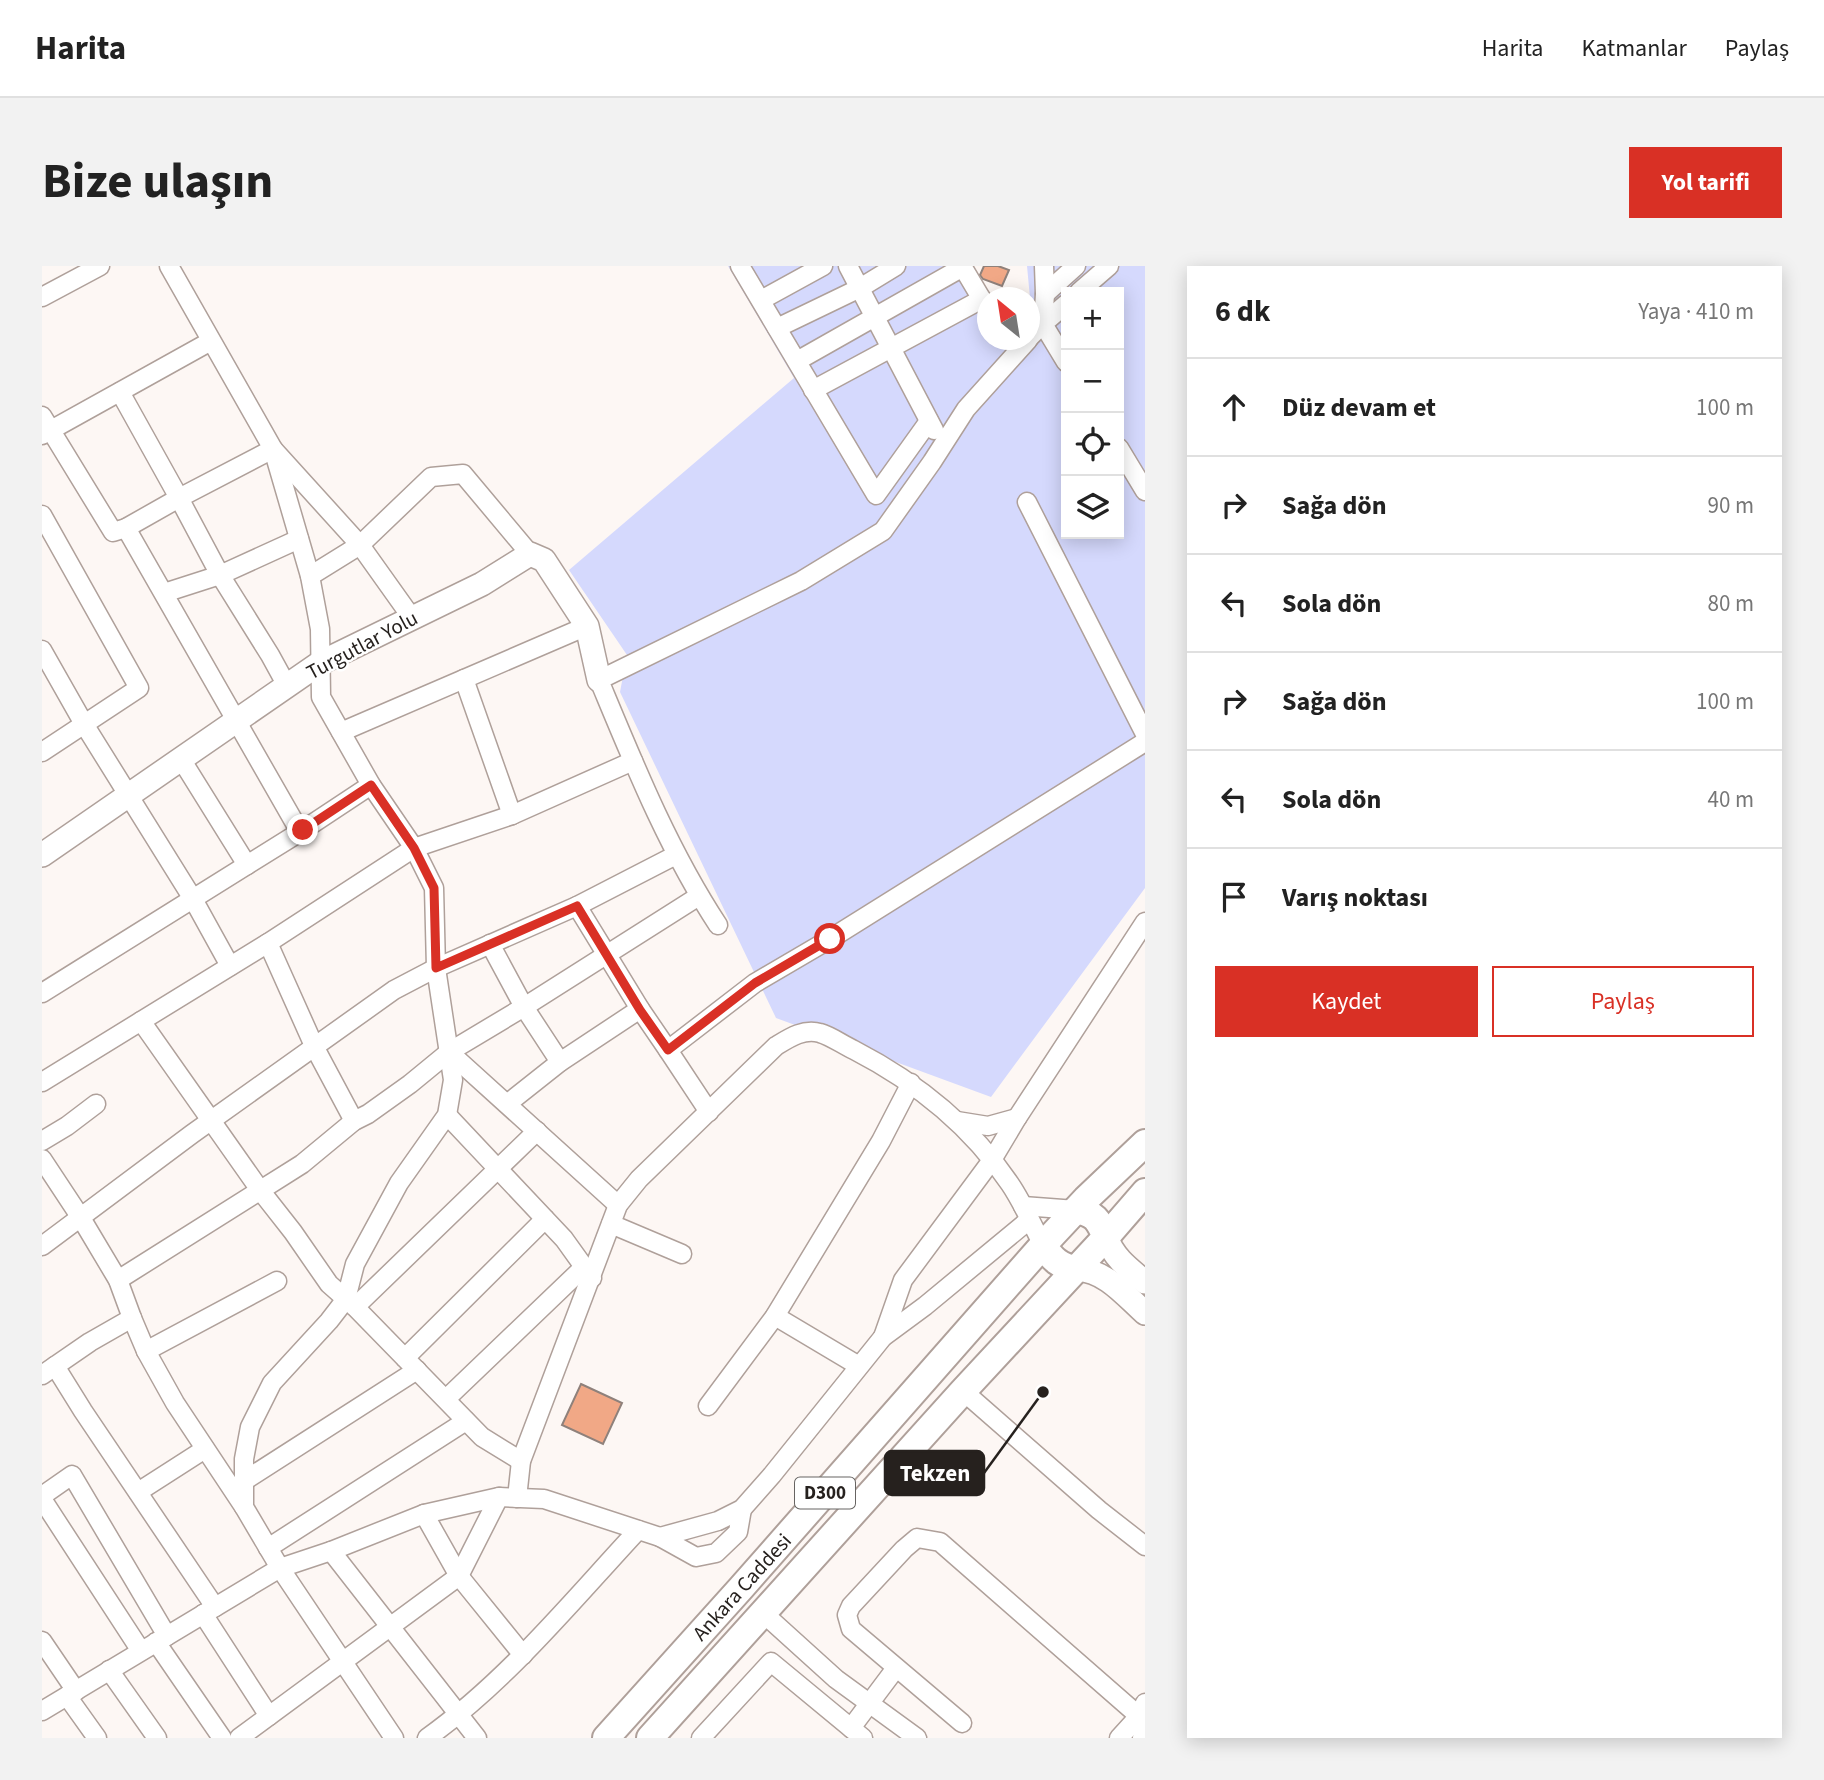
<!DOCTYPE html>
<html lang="tr">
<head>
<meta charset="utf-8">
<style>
	body { margin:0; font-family:"Source Sans 3",sans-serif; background:#f2f2f2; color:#222 }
	.controls { position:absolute; right:21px; top:21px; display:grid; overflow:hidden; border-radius:0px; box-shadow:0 4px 18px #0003 }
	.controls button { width:63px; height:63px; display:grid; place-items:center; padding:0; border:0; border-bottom:2px solid #e0e0e0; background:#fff; color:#222; font:35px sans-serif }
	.compass { position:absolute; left:935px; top:21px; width:63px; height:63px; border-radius:50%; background:#fff; box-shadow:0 4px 18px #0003; rotate:330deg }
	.stop { position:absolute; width:21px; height:21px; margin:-16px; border:5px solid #d93025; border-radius:50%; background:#fff }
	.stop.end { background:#d93025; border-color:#fff; box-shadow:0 2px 7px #0008 }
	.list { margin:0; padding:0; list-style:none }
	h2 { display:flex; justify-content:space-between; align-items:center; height:91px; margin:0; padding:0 28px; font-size:30px }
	h2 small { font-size:23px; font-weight:400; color:#767676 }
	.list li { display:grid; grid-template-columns:46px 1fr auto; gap:21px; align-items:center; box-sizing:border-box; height:98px; padding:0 28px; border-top:2px solid #e0e0e0 }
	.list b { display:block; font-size:26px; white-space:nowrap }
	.list em { font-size:23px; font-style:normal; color:#767676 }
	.actions { display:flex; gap:14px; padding:21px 28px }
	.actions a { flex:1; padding:16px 0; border:2px solid #d93025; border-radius:0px; text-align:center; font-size:24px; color:#d93025 }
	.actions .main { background:#d93025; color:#fff }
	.icon { flex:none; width:38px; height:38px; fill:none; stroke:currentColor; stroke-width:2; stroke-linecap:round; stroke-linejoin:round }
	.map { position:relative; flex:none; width:1103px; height:1472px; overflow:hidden; border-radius:0px }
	header { display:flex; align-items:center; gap:42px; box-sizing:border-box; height:98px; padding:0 35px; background:#fff; border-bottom:2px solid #e0e0e0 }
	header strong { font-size:33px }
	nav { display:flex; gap:38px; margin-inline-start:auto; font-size:24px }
	.intro { display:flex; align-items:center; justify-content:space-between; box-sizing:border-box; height:168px; padding:0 42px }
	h1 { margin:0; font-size:49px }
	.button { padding:18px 32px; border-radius:0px; background:#d93025; color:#fff; font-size:24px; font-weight:700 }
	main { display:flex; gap:42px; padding:0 42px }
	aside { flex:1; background:#fff; border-radius:0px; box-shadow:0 4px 18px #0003 }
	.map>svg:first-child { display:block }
	.green { fill:#d5d9fd; fill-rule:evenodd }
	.building { fill:#f1a886; stroke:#8f817b; stroke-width:2 }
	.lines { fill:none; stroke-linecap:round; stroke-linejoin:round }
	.minor-casing { stroke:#afa09a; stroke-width:21 }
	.major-casing { stroke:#afa09a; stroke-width:26 }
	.highway-casing { stroke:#afa09a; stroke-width:30 }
	.minor { stroke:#fff; stroke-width:18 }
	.major { stroke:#fff; stroke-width:23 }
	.highway { stroke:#fff; stroke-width:26 }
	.route { stroke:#d93025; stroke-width:9 }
	.labels { text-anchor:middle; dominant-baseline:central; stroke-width:5; stroke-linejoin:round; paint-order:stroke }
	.shield { fill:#fff; stroke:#676462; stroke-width:2 }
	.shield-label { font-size:19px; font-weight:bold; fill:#26211e }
	.street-label { font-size:21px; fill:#26211e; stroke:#fff }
	.leader { fill:none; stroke:#26211e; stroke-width:2.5 }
	.callout-dot { fill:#26211e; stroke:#fff; stroke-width:2.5 }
	.callout { fill:#26211e; stroke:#26211e; stroke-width:2.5 }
	.callout-label { font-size:23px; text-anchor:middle; font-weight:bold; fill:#fff }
</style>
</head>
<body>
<header>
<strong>Harita</strong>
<nav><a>Harita</a><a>Katmanlar</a><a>Paylaş</a></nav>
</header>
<div class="intro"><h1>Bize ulaşın</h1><a class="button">Yol tarifi</a></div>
<main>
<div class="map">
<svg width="1103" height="1472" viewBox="0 0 1103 1472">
	<rect width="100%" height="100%" fill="#fdf7f4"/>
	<path class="green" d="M686 0H929L945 32V74H987L988 55 990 53 985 0H1103V622L949 831 734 752 578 426 585 389 527 304 752 112ZM1024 26H1077V268H1024Z"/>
	<g class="building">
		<polygon points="942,0 956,0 967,4 960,20 941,13 938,9"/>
		<polygon points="539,1118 580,1137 561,1178 520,1159"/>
	</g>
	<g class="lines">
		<g class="minor-casing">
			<g id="minor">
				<polyline points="127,0 231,183 268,310 278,363 279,431 329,519 372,582 392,622 394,702 411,814 405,849 357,917 313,998 304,1033 287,1055 230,1117 208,1161 202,1193 202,1241 238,1302 352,1472"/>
				<polyline points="698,0 834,229 887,155"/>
				<polyline points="806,0 892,164"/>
				<polyline points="920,0 945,42"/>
				<polyline points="1037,26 1067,0"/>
				<polyline points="1003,28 1034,0"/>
				<polyline points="0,31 58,0"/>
				<polyline points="719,34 781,0"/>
				<polyline points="1024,38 1001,58 1024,96"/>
				<polyline points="735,62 818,22 854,0"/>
				<polyline points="987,72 1001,58 1003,28 1002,0"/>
				<polyline points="755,95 921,1"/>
				<polyline points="771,124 940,33"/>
				<polyline points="78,126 137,232 178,309 228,389 245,420"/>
				<polyline points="0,150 71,266 84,262 137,232 231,183 318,279 370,352"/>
				<polyline points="0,169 169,75"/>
				<polyline points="1077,182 1103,225"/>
				<polyline points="985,236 1103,468"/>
				<polyline points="0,249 97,422 0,486"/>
				<polyline points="84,262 258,566"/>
				<polyline points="268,310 318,279 389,211 421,208 488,288"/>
				<polyline points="122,327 178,309 257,273"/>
				<polyline points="0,384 42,458 151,633 188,700"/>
				<polyline points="422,413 470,549"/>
				<polyline points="299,466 545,360"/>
				<polyline points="139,493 205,599"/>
				<polyline points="535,640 598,743 626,784 667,846"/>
				<path d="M676 659C626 583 592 498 557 414L759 315 841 265 890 196 924 143 986 74"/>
				<polyline points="226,677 273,782 312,855"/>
				<polyline points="448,678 482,741 518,796"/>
				<polyline points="0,727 258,566 329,519"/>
				<polyline points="99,755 218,924 251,966 287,1018 313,1041 440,1171 479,1195"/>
				<polyline points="626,784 713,717 788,673 1103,476"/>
				<polyline points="407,786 482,741 657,630"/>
				<polyline points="0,816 226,677 372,582 470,549 591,495"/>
				<polyline points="465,838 518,796 598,743"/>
				<polyline points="405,849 522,973 550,1012"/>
				<polyline points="915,855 946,860 975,852"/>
				<polyline points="0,875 25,860 54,838"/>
				<polyline points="0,893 39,952 76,1014 90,1052 104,1085 133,1137 202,1241"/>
				<polyline points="981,940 1034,944"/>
				<polyline points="569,958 640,988"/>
				<polyline points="0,980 150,868 352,724 394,702 535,640 634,589"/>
				<polyline points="76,1014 260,898 312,855 326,848 368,818 407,786 576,939"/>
				<polyline points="313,1041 495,865"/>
				<polyline points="733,1050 817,1100"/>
				<polyline points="841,1071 861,1014 950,894 975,852 1103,656"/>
				<polyline points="104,1085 235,1015"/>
				<polyline points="363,1092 503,953"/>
				<polyline points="13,1100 41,1145 173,1341"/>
				<polyline points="0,1109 48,1076 90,1052"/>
				<polyline points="921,1125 1057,1244 1103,1280"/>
				<polyline points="404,1133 542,1001"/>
				<polyline points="666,1140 733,1050 839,875 869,817"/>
				<polyline points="202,1215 375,1104"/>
				<polyline points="96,1226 163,1183"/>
				<polyline points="0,1230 30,1209 125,1370"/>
				<path d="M475 1232 479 1195 576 939 597 913 734 780C747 772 762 762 778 767 789 770 801 779 812 784 874 816 929 860 968 918 981 937 990 959 1001 979"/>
				<polyline points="0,1233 99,1385"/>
				<polyline points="382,1248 417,1310 481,1389"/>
				<polyline points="618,1271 676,1255 700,1243 730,1209 841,1071 883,1040 987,954"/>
				<polyline points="226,1282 424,1155"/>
				<polyline points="289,1285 435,1472"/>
				<polyline points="720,1346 794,1413 875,1472"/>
				<polyline points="161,1348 227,1450"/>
				<polyline points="0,1375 34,1425"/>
				<polyline points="114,1376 180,1472"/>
				<polyline points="67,1404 115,1472"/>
				<polyline points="25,1430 55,1472"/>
				<polyline points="0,1445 238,1302 289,1285 382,1248 457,1231 502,1233 618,1271 654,1291 674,1287 696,1266 700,1243"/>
				<polyline points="920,1457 809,1363 805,1349 809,1340 862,1283 875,1272 898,1276 1097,1450 1102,1463 1100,1472"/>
				<polyline points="809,1462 854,1402"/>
				<polyline points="197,1472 417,1310 457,1231"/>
				<path d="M385 1472C465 1415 529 1336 596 1264"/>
				<polyline points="659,1472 729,1396 821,1472"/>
				<polyline points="1077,1472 1097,1450 1103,1437"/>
			</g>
		</g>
		<g class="major-casing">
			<g id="major">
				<polyline points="0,589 278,397 440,318 488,288 502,294 545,360 557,414"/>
				<path d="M1064 971C1072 992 1086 1002 1103 1016"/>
				<path d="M1035 1003C1064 1005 1082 1028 1103 1047"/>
			</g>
		</g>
		<g class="highway-casing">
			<g id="highway">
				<polyline points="1064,971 1103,926"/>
				<path d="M1035 1003C1018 1001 1010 993 1001 979L1044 933 1103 877"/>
				<polyline points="564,1472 699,1322 1001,979"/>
				<path d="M608 1472 921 1125 1064 971C1056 953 1053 948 1034 944"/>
			</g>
		</g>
		<use href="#minor" class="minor"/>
		<use href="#major" class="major"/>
		<use href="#highway" class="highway"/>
	</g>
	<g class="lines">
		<polyline class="route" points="261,564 329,519 372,582 392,622 394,702 535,640 598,744 626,784 713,717 788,673"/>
	</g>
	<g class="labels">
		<rect class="shield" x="753" y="1211.5" width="60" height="31" rx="5"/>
		<g class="shield-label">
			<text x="783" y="1227">D300</text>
		</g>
		<g class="street-label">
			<text transform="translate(320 379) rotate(-28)">Turgutlar Yolu</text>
			<text transform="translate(700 1321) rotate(-48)">Ankara Caddesi</text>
		</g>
	</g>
	<path class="leader" d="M1001 1126L942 1207"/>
	<circle class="callout-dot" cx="1001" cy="1126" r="7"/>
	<rect class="callout" x="843" y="1185" width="99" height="44" rx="7"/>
	<g class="callout-label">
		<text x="893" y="1215">Tekzen</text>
	</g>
</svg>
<div class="controls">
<button>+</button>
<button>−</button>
<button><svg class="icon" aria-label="locate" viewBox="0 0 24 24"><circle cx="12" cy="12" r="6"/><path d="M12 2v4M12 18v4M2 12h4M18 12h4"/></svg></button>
<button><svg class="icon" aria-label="layers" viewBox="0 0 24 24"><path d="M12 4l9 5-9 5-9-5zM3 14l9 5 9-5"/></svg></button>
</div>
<svg class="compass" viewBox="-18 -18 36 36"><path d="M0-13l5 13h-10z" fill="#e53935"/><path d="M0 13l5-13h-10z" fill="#767676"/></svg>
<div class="stop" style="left:788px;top:673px"></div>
<div class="stop end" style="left:261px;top:564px"></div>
</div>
<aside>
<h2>6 dk<small>Yaya · 410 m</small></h2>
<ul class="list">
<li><svg class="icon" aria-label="ahead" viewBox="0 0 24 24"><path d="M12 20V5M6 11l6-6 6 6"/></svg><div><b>Düz devam et</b></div><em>100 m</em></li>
<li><svg class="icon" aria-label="right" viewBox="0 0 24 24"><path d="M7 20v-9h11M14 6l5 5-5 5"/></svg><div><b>Sağa dön</b></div><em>90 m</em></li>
<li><svg class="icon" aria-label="left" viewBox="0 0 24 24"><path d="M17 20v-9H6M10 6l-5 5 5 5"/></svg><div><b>Sola dön</b></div><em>80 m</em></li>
<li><svg class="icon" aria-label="right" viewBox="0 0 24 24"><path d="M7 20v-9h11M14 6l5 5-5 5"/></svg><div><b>Sağa dön</b></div><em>100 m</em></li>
<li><svg class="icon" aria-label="left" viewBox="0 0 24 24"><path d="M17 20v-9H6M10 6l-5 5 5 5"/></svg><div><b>Sola dön</b></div><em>40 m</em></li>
<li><svg class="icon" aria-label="arrive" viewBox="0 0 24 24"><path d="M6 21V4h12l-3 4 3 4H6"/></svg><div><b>Varış noktası</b></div></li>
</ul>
<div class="actions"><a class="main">Kaydet</a><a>Paylaş</a></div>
</aside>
</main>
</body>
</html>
